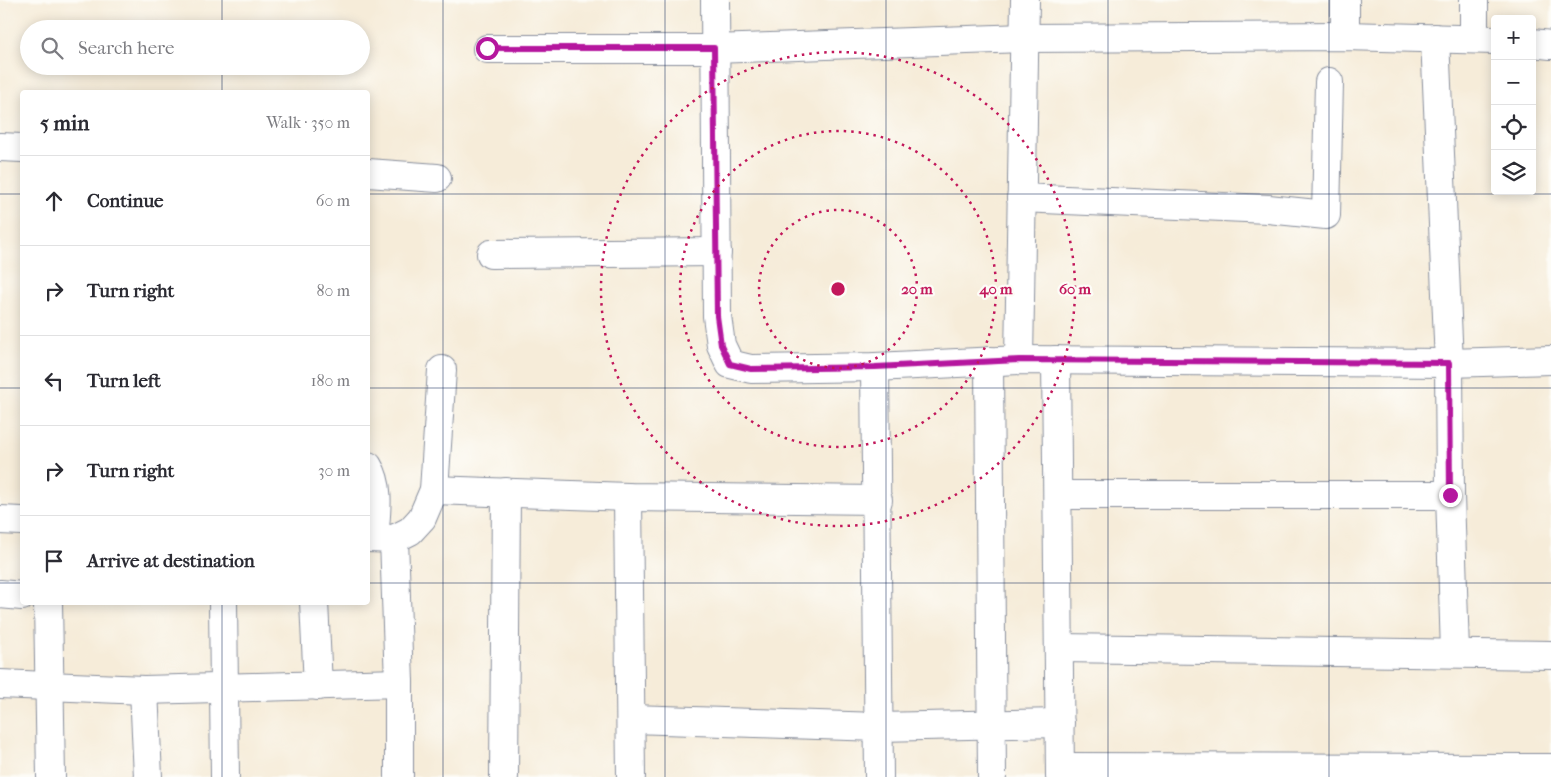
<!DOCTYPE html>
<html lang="en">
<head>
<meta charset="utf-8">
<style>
	body { margin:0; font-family:"IM FELL French Canon",serif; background:#f7f7f7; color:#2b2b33 }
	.controls { position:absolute; right:15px; top:15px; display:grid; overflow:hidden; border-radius:5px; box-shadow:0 2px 12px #0003 }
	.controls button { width:45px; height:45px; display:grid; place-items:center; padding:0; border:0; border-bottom:1px solid #e1e1e2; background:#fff; color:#2b2b33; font:25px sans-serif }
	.stop { position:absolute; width:15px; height:15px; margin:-11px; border:4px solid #b5179e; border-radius:50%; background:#fff }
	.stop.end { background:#b5179e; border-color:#fff; box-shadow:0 1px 5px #0008 }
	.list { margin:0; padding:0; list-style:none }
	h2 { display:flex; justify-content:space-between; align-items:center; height:65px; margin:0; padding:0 20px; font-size:21px }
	h2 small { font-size:16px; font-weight:400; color:#7c7c81 }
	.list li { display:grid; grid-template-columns:32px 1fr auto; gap:15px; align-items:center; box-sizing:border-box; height:90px; padding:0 20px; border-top:1px solid #e1e1e2 }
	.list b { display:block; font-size:19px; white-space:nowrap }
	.list em { font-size:16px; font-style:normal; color:#7c7c81 }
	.icon { flex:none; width:28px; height:28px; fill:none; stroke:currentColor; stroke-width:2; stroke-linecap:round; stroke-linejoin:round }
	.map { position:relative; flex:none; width:1551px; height:777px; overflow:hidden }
	.search { position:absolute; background:#fff; box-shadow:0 2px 12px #0003; left:20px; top:20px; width:350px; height:55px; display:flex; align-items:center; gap:12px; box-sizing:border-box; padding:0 18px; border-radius:28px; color:#7c7c81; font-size:19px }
	.panel { position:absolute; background:#fff; box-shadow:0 2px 12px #0003; left:20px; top:90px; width:350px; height:515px; border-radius:5px }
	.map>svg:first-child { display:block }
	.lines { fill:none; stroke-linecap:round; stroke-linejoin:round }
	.minor-casing { stroke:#888e9c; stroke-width:30 }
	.minor { stroke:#fff; stroke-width:28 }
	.route { stroke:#b5179e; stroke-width:6 }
	.grid { fill:none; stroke:#1b2f5e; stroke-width:1; stroke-opacity:0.55 }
	.ring { fill:none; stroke:#c2185b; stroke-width:2.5; stroke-dasharray:2.5 5 }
	.centre { fill:#c2185b; stroke:#fdfcf7; stroke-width:2.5 }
	.ring-label { font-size:15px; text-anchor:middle; font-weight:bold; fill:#c2185b; stroke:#fdfcf7; stroke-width:4.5; stroke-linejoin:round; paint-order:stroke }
</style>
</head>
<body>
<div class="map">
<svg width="1551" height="777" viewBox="0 0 1551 777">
	<rect width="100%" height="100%" fill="#fdfcf7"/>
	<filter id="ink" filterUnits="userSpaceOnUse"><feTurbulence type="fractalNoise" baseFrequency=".02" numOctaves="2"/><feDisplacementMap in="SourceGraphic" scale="10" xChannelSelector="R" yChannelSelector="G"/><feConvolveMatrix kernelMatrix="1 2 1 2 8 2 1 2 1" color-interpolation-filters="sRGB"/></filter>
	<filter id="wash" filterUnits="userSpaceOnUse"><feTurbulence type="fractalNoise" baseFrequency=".0096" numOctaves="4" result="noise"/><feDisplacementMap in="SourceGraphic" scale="20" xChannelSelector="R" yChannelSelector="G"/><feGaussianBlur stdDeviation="1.12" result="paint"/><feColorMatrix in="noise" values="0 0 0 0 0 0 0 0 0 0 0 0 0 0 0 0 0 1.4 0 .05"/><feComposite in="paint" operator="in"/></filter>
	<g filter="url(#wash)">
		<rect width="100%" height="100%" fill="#f6ecd9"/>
	</g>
	<g filter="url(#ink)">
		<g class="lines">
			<g class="minor-casing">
				<g id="minor">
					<polyline points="715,0 717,316 721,345 730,364 751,369 875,367 1019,360 1449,363 1551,360"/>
					<polyline points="1474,0 1474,38"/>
					<polyline points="1345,36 1345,0"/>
					<polyline points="1435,38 1449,363 1450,495 1455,652"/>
					<polyline points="1532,43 1551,45"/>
					<polyline points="487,49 714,49 1025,38 1345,36 1495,40"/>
					<polyline points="0,147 22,148"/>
					<polyline points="368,173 437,178"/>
					<polyline points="1021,198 1268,209 1326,215 1329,82"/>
					<polyline points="491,254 717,252"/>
					<polyline points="1019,360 1025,0"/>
					<polyline points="1056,360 1060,777"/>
					<polyline points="989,361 992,777"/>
					<polyline points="875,367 879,777"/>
					<path d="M368 466C381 487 376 514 374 538"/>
					<polyline points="434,490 628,497 878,500"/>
					<polyline points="1058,495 1450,495"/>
					<polyline points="628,497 631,777"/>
					<polyline points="0,520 22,521"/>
					<polyline points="368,538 394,539 410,531 422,518 434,490 442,370"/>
					<polyline points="394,539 399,683 399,777"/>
					<polyline points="0,594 22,596"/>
					<polyline points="48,602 51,777"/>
					<polyline points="223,602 225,777"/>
					<polyline points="314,602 318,686"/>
					<polyline points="1059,648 1551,655"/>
					<polyline points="0,684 144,690 399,683"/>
					<polyline points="144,690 148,777"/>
					<polyline points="632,719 879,727 1060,723"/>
					<polyline points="1060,767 1551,768"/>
					<polyline points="504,777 506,492"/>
				</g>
			</g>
			<use href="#minor" class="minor"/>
		</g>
	</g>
	<g class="lines" filter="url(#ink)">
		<polyline class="route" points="487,48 714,48 717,316 721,345 730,364 751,369 875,367 1019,360 1449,363 1450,495"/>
	</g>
	<path class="grid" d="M222 0V29M443 0V777M665 0V777M886 0V777M1108 0V777M1329 0V777M222 66V92M0 194H22M368 194H1551M0 388H22M368 388H1551M0 583H22M368 583H1551M222 602V777"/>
	<g class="ring">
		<circle cx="838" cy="289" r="79"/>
		<circle cx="838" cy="289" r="158"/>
		<circle cx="838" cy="289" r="237"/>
	</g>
	<circle cx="838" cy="289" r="8" class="centre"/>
	<g class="ring-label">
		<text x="917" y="294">20 m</text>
		<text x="996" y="294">40 m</text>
		<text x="1075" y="294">60 m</text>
	</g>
</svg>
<div class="controls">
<button>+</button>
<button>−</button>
<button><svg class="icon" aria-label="locate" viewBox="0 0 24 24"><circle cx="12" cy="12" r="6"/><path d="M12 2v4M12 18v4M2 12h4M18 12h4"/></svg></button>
<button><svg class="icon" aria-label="layers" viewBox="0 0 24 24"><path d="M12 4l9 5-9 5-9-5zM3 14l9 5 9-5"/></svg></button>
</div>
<div class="stop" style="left:487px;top:48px"></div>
<div class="stop end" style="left:1450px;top:495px"></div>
<div class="search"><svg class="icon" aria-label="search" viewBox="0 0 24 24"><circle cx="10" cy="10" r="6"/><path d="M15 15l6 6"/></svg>Search here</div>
<section class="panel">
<h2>5 min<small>Walk · 350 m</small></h2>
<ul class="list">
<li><svg class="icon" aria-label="ahead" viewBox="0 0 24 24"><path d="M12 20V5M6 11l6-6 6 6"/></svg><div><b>Continue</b></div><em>60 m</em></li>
<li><svg class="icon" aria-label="right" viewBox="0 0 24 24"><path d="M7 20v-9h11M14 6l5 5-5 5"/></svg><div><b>Turn right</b></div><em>80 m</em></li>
<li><svg class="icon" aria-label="left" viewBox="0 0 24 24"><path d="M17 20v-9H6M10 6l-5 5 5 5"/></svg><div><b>Turn left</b></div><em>180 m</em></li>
<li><svg class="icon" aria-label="right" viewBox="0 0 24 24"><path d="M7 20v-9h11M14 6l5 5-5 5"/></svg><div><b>Turn right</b></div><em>30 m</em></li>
<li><svg class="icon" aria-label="arrive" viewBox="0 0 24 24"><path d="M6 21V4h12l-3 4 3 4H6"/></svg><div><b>Arrive at destination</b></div></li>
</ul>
</section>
</div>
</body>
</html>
